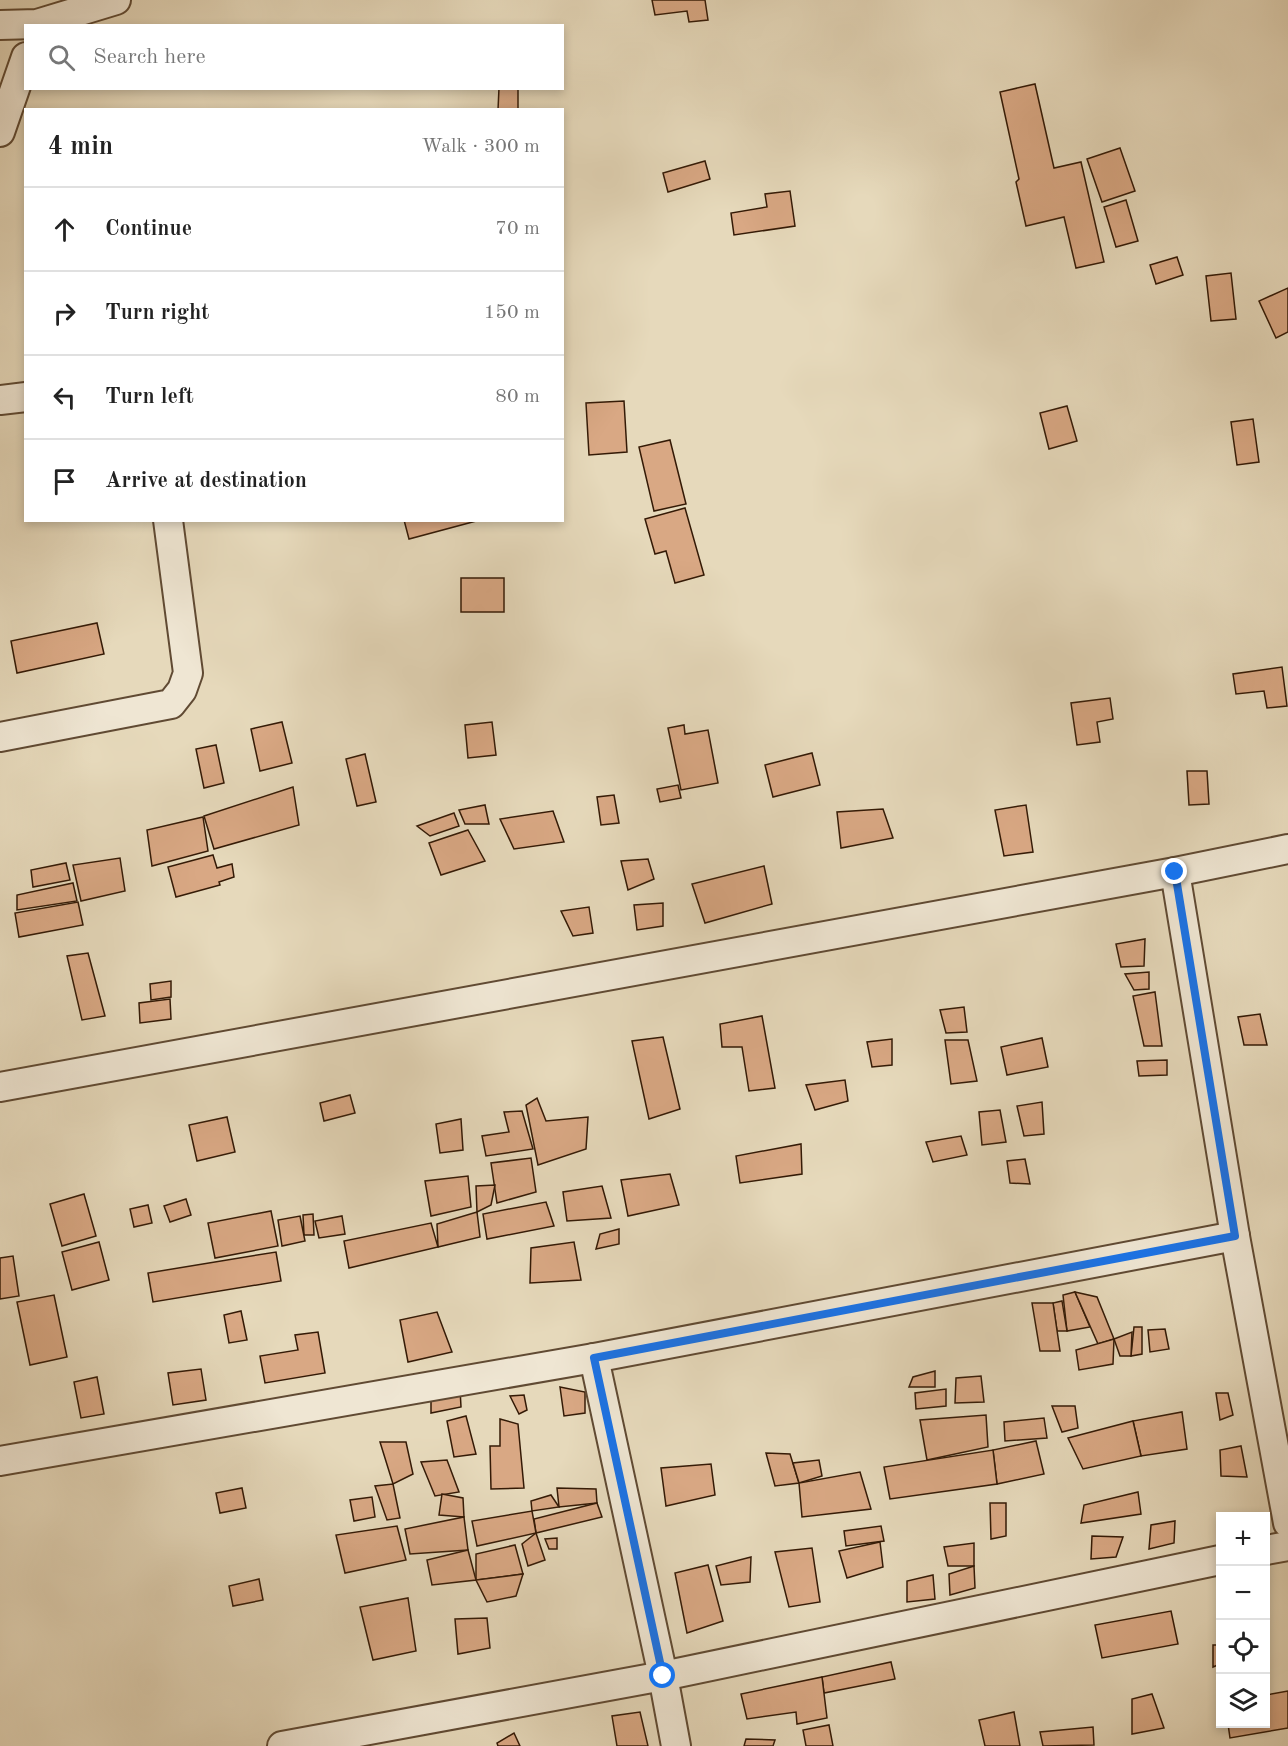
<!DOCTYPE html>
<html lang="en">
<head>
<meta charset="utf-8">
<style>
	body { margin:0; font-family:"Old Standard TT",serif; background:#f6f6f6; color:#222 }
	.controls { position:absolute; right:18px; bottom:18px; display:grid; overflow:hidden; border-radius:0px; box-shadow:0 3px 9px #0003 }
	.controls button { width:54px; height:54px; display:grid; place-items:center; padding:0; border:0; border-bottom:2px solid #e0e0e0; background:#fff; color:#222; font:30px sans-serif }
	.stop { position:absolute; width:18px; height:18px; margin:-14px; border:4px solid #1a73e8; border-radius:50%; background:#fff }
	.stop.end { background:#1a73e8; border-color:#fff; box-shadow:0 2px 6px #0008 }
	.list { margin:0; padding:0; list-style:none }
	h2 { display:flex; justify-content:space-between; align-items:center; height:78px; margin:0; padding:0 24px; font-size:26px }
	h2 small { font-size:20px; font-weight:400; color:#767676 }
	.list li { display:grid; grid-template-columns:39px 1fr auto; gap:18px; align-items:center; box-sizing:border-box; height:84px; padding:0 24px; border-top:2px solid #e0e0e0 }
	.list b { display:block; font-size:22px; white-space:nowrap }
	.list em { font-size:20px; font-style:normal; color:#767676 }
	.icon { flex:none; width:33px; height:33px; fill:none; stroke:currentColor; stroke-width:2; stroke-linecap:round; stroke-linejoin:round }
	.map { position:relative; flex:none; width:1288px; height:1746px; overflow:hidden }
	.search { position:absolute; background:#fff; box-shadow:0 3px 9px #0003; left:24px; top:24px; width:540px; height:66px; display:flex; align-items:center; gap:15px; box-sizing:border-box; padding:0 21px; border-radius:0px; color:#767676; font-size:22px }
	.panel { position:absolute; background:#fff; box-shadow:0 3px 9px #0003; left:24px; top:108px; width:540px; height:414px; border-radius:0px }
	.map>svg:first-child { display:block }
	.building { fill:#d9a884; stroke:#341a06; stroke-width:1.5 }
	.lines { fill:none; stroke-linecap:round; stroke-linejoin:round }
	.minor-casing { stroke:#604a33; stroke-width:32 }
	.minor { stroke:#efe6d3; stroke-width:28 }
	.route { stroke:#1a73e8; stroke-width:8 }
</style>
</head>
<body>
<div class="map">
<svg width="1288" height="1746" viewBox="0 0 1288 1746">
	<rect width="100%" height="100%" fill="#e6d9bb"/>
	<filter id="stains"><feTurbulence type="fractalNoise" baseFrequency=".00333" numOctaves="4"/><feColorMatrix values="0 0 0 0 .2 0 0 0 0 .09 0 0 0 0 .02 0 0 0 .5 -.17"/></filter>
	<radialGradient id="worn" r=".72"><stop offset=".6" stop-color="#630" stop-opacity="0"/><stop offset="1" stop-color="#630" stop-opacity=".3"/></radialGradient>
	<g class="building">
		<polygon points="652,0 705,0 708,20 689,22 687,11 655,15"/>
		<polygon points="1035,84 1054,168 1081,162 1104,262 1076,268 1064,217 1026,226 1016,182 1019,179 1000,92"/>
		<polygon points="499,88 518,88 518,110 498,110"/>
		<polygon points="1120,148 1135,191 1102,202 1087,159"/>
		<polygon points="705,161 710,179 668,192 663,173"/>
		<polygon points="790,191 795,226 734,235 731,213 767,207 765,194"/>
		<polygon points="1126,200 1138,241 1116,247 1104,207"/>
		<polygon points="1177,257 1183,275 1156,284 1150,265"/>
		<polygon points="1231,273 1236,319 1211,321 1206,276"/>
		<polygon points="1288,288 1288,332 1276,338 1259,301"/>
		<polygon points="624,401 627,452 589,455 586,403"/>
		<polygon points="1067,406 1077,441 1049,449 1040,413"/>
		<polygon points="1253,419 1259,462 1237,465 1231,422"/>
		<polygon points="670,440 686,504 654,511 639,447"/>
		<polygon points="685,508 704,575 675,583 666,551 655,554 645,519"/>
		<polygon points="404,520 480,520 409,539"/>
		<rect x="461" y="578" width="43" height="34"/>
		<polygon points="97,623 104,654 17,673 11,641"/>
		<polygon points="1282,667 1287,706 1267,708 1264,691 1236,694 1233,674"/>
		<polygon points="1110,698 1113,719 1097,722 1100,742 1077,745 1071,703"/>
		<polygon points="282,722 292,763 260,771 251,729"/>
		<polygon points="492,722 496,755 468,758 465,725"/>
		<polygon points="684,725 685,734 708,730 718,783 681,790 668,728"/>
		<polygon points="216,745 224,783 204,788 196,749"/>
		<polygon points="812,753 820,785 773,797 765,765"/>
		<polygon points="365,754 376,802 357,806 346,759"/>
		<polygon points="1187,771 1207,771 1209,804 1189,805"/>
		<polygon points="678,785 681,798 660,802 657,789"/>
		<polygon points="293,787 299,825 214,849 204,816"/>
		<polygon points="614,795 619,823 601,825 597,797"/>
		<polygon points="485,805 489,824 465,824 459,810"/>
		<polygon points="1026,805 1033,852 1004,856 995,810"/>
		<polygon points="883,809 893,838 841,848 837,812"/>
		<polygon points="553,811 564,842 514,849 500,819"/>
		<polygon points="454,813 459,826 430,836 417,826"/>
		<polygon points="203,817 208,851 152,866 147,830"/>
		<polygon points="468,830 485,861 441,875 429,843"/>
		<polygon points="213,855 217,868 232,864 234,877 219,882 220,885 176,897 168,867"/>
		<polygon points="120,858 125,891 81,901 73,865"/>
		<polygon points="648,859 654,879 628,890 621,861"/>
		<polygon points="66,863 70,880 33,887 31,870"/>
		<polygon points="764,866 772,904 705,923 692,884"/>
		<polygon points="73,883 77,901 17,910 17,895"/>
		<polygon points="78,902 83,925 19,937 15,913"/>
		<polygon points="663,903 663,926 637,930 634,905"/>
		<polygon points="589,907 593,933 573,936 561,911"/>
		<polygon points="1145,939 1144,966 1121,967 1116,944"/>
		<polygon points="88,953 105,1016 82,1020 67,956"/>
		<polygon points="1149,972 1149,989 1134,990 1125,974"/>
		<polygon points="171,981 171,997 151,1000 150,984"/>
		<polygon points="1155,992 1162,1046 1144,1046 1133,996"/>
		<polygon points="170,999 171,1019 140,1023 139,1003"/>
		<polygon points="964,1007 967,1032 946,1033 940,1010"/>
		<polygon points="1260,1014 1267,1045 1244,1045 1238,1017"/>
		<polygon points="762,1016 775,1088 749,1091 742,1047 722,1047 720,1024"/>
		<polygon points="663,1037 680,1109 649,1119 632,1041"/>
		<polygon points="1042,1038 1048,1067 1007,1075 1001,1047"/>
		<polygon points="892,1039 892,1065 872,1067 867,1042"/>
		<polygon points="945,1040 968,1040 977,1081 951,1084"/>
		<polygon points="1167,1060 1167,1075 1139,1076 1137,1061"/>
		<polygon points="845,1080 848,1101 815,1110 806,1085"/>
		<polygon points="350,1095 355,1113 324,1121 320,1103"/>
		<polygon points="537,1098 546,1121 588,1117 586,1149 538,1165 526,1105"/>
		<polygon points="1042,1102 1044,1134 1024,1136 1017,1106"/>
		<polygon points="1000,1110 1006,1142 982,1145 979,1112"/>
		<polygon points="522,1111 533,1149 486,1156 482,1136 509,1132 504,1112"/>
		<polygon points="227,1117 235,1152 197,1161 189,1125"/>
		<polygon points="461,1119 463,1150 440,1153 436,1124"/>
		<polygon points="961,1136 967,1155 933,1162 926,1142"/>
		<polygon points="801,1144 802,1174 740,1183 736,1156"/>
		<polygon points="531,1158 536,1192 497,1203 491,1163"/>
		<polygon points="1025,1159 1030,1184 1010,1183 1007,1161"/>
		<polygon points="670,1174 679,1205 628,1216 621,1180"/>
		<polygon points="468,1176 471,1207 431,1216 425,1181"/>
		<polygon points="495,1185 491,1205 477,1212 476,1186"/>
		<polygon points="602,1186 611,1218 567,1221 563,1192"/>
		<polygon points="84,1194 96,1236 62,1246 50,1204"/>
		<polygon points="186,1199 191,1215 170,1222 164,1206"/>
		<polygon points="546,1202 554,1226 487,1239 483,1214"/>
		<polygon points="148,1205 152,1223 134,1227 130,1209"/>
		<polygon points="271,1211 278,1246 215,1258 208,1223"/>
		<polygon points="477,1212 480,1237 438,1247 437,1224"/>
		<polygon points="313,1214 314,1235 304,1235 303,1215"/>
		<polygon points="300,1216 305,1241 282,1246 278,1220"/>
		<polygon points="342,1216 345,1234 319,1238 315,1221"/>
		<polygon points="431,1223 438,1247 349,1268 344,1241"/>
		<polygon points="619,1229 619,1244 596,1249 600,1234"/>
		<polygon points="99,1242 109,1280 72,1290 62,1252"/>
		<polygon points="574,1242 581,1280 530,1283 531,1248"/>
		<polygon points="276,1252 281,1281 153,1302 148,1273"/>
		<polygon points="13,1256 19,1296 0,1299 0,1258"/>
		<polygon points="1075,1292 1090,1327 1067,1331 1063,1295"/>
		<polygon points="1075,1292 1097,1297 1114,1339 1098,1344"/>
		<polygon points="54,1295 67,1357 30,1365 17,1302"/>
		<polygon points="1062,1301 1067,1331 1057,1331 1053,1303"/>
		<polygon points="1032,1303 1053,1303 1060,1351 1040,1351"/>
		<polygon points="241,1311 247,1340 229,1343 224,1315"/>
		<polygon points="437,1312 452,1352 408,1362 400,1320"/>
		<polygon points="1134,1327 1142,1327 1142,1354 1131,1356"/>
		<polygon points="1165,1329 1169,1349 1150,1352 1148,1330"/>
		<polygon points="318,1332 325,1373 265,1383 260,1356 298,1350 295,1335"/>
		<polygon points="1132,1332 1131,1356 1120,1356 1114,1339"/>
		<polygon points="1114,1339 1113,1364 1079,1370 1076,1350"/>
		<polygon points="201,1369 206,1400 173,1405 168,1373"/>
		<polygon points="935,1371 935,1387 909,1387 913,1377"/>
		<polygon points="981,1376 984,1402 955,1403 956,1378"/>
		<polygon points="97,1377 104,1414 81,1418 74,1382"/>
		<polygon points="560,1387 585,1392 585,1413 564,1416"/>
		<polygon points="460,1389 461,1407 431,1413 431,1395"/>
		<polygon points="946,1389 946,1406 916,1409 915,1393"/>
		<polygon points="1216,1393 1228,1393 1233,1415 1220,1420"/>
		<polygon points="524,1395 527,1410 519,1414 510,1396"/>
		<polygon points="1052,1406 1075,1406 1078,1428 1062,1432"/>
		<polygon points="1182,1412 1187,1449 1141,1456 1133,1421"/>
		<polygon points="986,1415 988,1447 927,1460 920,1420"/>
		<polygon points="466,1416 476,1454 454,1457 447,1421"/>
		<polygon points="1044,1418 1047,1438 1005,1441 1004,1422"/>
		<polygon points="500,1419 518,1424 524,1488 491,1489 490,1446 500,1446"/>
		<polygon points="1133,1421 1141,1456 1083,1469 1068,1438"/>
		<polygon points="1036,1441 1044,1474 997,1484 993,1450"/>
		<polygon points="380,1442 406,1442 413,1474 393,1484"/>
		<polygon points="1241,1446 1247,1477 1221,1476 1220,1450"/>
		<polygon points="993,1450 997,1484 890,1499 884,1467"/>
		<polygon points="766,1453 790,1454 799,1483 775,1486"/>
		<polygon points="447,1460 459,1492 435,1496 421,1462"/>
		<polygon points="819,1460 822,1476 799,1483 793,1463"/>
		<polygon points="711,1464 715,1495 666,1506 661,1468"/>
		<polygon points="860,1472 871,1509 802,1517 799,1483"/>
		<polygon points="393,1484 400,1518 387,1520 375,1486"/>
		<polygon points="242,1488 246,1508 220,1513 216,1493"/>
		<polygon points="557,1488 596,1489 597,1503 559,1507"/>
		<polygon points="1138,1492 1141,1514 1081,1523 1084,1505"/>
		<polygon points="442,1494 463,1498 464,1517 439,1515"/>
		<polygon points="551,1495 559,1507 532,1511 531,1501"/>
		<polygon points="372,1497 375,1517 354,1521 350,1500"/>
		<polygon points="597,1503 602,1517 536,1533 534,1519"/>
		<polygon points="990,1503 1006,1503 1006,1536 991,1539"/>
		<polygon points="532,1511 536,1533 477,1546 472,1521"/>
		<polygon points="464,1517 468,1550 410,1554 405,1529"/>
		<polygon points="1175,1521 1174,1543 1149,1549 1151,1525"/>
		<polygon points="397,1526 406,1560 345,1573 336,1535"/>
		<polygon points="881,1526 884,1541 846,1546 844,1531"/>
		<polygon points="536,1533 545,1560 528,1566 522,1544"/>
		<polygon points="1092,1536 1123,1537 1116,1557 1091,1559"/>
		<polygon points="557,1538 557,1549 549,1549 545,1539"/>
		<polygon points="880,1542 883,1567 847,1578 839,1551"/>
		<polygon points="974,1543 974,1566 948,1566 944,1547"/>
		<polygon points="515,1545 523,1574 476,1580 476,1554"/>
		<polygon points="812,1548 820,1602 789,1607 775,1552"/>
		<polygon points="468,1550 476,1580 432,1585 427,1560"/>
		<polygon points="751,1557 750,1582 721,1585 716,1566"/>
		<polygon points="708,1565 723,1621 687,1633 675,1573"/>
		<polygon points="974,1566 975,1588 950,1595 949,1574"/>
		<polygon points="523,1574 516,1596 487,1602 476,1580"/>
		<polygon points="933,1575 935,1599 907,1602 907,1581"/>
		<polygon points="259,1579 263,1600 233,1606 229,1586"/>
		<polygon points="408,1598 416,1651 373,1660 360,1607"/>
		<polygon points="1171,1611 1178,1644 1102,1658 1095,1625"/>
		<polygon points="487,1618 490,1648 458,1654 455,1619"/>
		<polygon points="1213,1645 1220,1645 1220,1664 1213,1667"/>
		<polygon points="891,1662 895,1679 824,1693 822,1677"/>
		<polygon points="822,1677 827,1718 797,1724 796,1712 747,1719 741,1694"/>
		<polygon points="1288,1691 1288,1728 1230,1738 1228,1724 1266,1724 1266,1695"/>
		<polygon points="1152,1694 1164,1728 1132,1734 1132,1699"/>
		<polygon points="640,1712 648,1746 617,1746 612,1716"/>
		<polygon points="1014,1712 1020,1746 985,1746 979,1720"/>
		<polygon points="829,1725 833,1746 806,1746 803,1730"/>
		<polygon points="1093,1727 1094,1745 1043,1746 1040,1732"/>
		<polygon points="514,1733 520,1746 498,1746 497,1743"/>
		<polygon points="746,1739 775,1740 773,1746 744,1746"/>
	</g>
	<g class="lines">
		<g class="minor-casing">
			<g id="minor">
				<polyline points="0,25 37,24 116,0"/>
				<polyline points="0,132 26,57"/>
				<polyline points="0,400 26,397"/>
				<polyline points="0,737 171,704 182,690 188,673 168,520"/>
				<polyline points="1175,872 1235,1236 1288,1523"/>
				<polyline points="0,1087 1175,872 1288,849"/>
				<polyline points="594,1358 663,1676 676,1746"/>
				<polyline points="0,1461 594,1358 1235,1236"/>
				<polyline points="1266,1550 1288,1546"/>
				<polyline points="282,1746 663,1676 1220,1560"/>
			</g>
		</g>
		<use href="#minor" class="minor"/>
	</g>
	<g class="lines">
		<polyline class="route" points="663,1676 594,1358 1235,1236 1175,872"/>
	</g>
	<rect width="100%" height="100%" filter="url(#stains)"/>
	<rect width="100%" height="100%" fill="url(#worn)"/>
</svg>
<div class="controls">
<button>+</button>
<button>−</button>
<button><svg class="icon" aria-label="locate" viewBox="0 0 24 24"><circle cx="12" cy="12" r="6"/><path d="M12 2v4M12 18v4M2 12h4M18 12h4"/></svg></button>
<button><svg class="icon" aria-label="layers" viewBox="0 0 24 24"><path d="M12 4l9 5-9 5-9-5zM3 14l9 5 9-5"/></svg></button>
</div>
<div class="stop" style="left:663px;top:1676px"></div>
<div class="stop end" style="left:1175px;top:872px"></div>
<div class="search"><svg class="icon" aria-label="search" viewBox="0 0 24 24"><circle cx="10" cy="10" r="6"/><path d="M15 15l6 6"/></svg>Search here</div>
<section class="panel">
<h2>4 min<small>Walk · 300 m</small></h2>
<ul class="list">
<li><svg class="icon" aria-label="ahead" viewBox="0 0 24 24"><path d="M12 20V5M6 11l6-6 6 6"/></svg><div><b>Continue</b></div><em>70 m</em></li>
<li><svg class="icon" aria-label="right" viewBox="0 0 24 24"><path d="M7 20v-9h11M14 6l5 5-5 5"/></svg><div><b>Turn right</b></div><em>150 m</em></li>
<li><svg class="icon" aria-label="left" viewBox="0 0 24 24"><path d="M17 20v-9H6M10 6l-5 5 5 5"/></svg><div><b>Turn left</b></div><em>80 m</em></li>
<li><svg class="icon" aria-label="arrive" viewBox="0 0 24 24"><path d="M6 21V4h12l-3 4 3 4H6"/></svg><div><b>Arrive at destination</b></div></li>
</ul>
</section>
</div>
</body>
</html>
